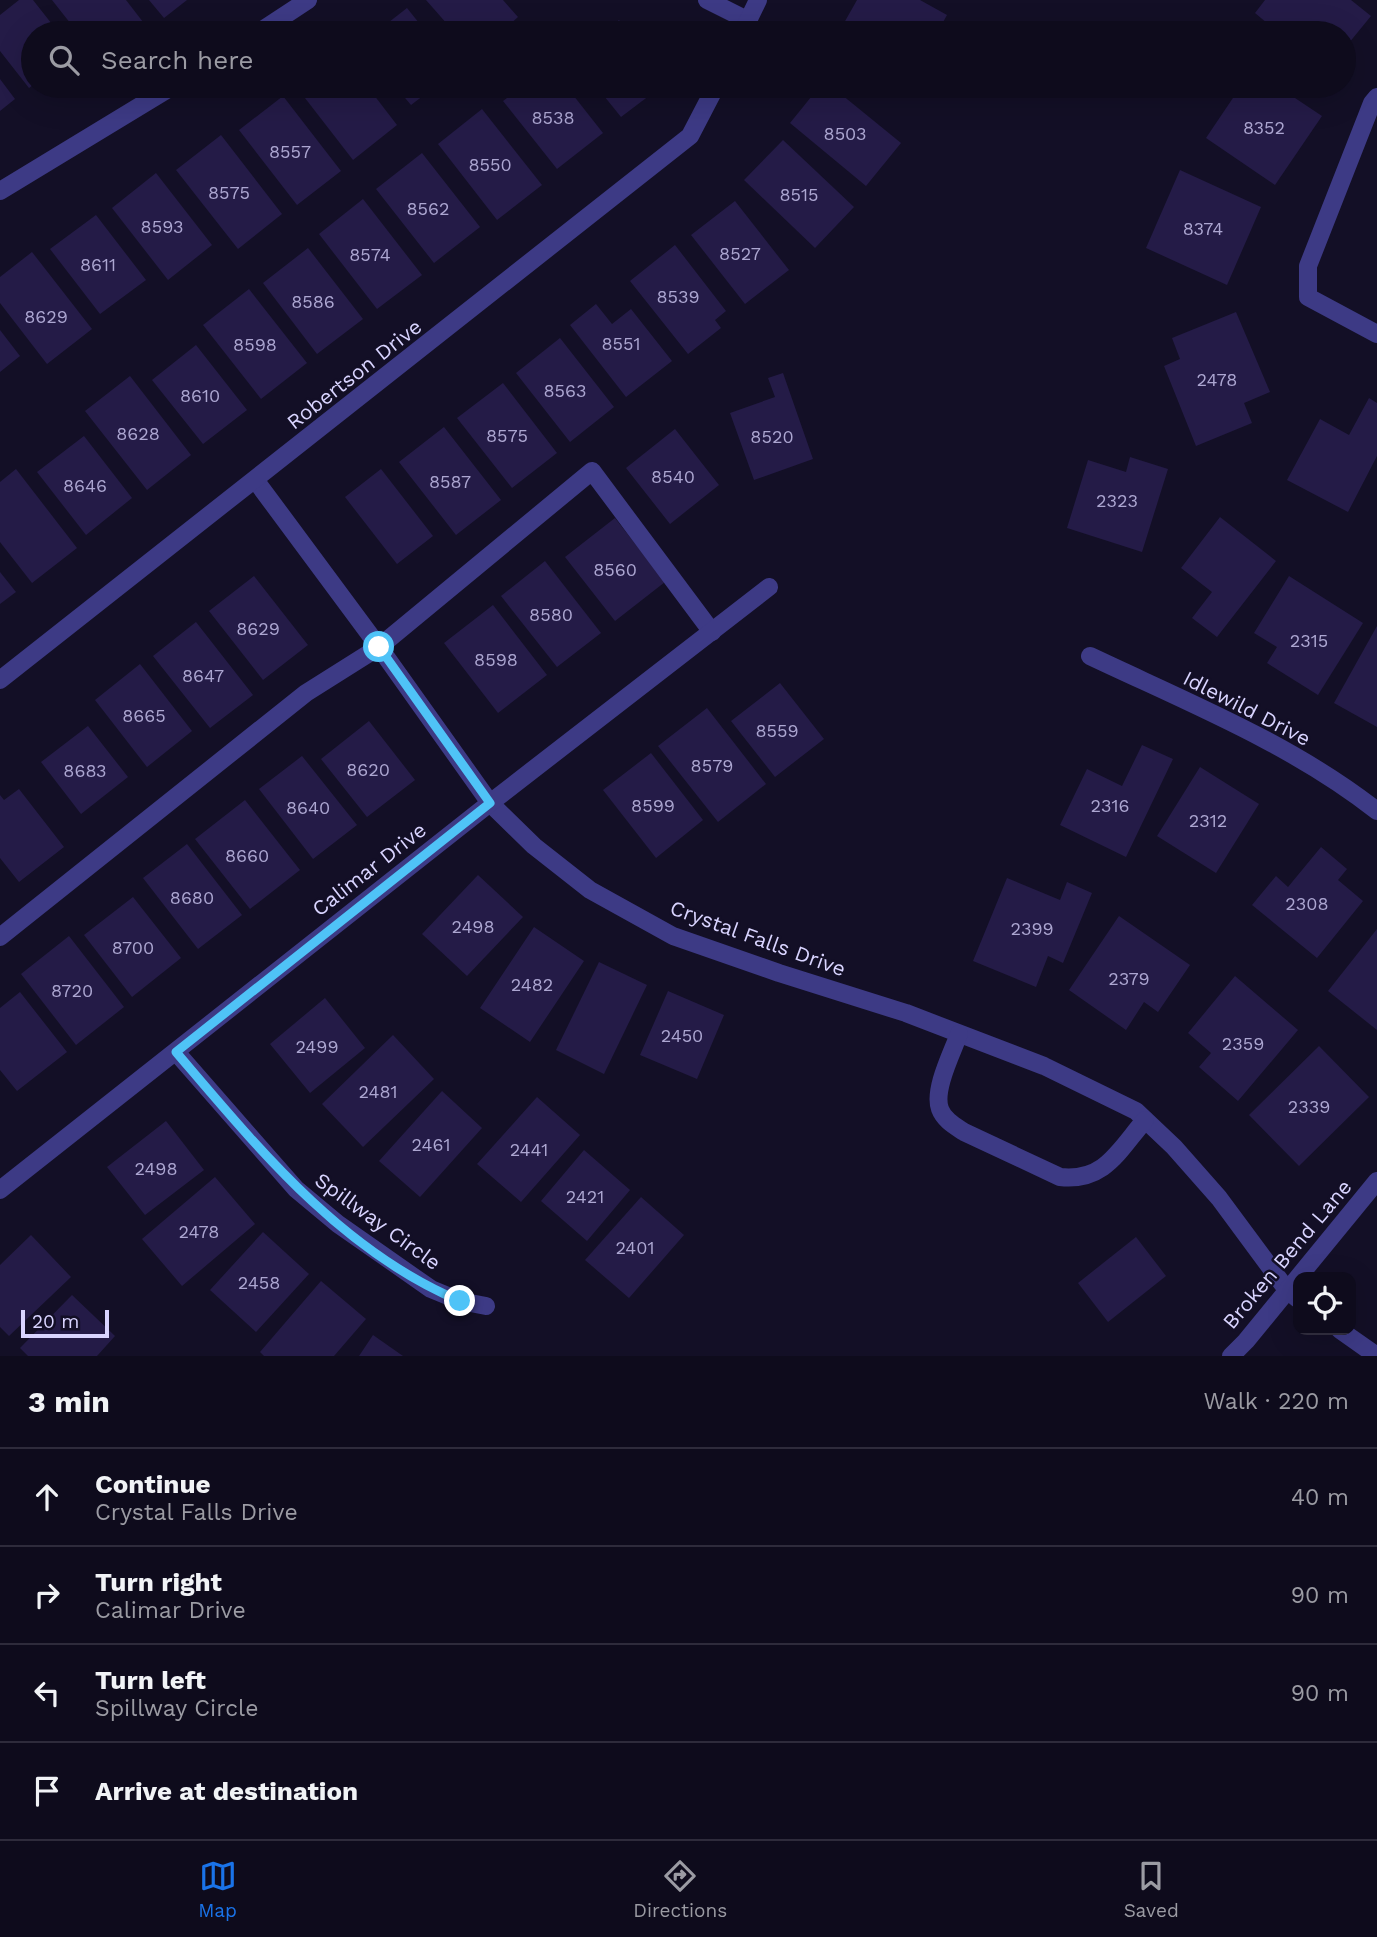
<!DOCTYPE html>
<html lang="en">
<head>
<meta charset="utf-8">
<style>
	body { margin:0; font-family:"Work Sans",sans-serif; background:#1c1929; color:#f1f3f6 }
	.controls { position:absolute; right:21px; bottom:21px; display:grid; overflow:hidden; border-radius:14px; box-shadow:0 7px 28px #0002 }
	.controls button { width:63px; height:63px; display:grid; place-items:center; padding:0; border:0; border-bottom:2px solid #2e2b3b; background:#0e0b1c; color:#f1f3f6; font:35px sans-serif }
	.scale { position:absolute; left:21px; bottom:18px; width:88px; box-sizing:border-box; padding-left:7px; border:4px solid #d9d4ff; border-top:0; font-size:19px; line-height:24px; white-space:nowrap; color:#d9d4ff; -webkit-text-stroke:5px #130f26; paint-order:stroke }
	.stop { position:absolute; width:21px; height:21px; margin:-16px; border:5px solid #4fc3f7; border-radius:50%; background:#fff }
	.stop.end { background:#4fc3f7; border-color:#fff; box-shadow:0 2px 7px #0008 }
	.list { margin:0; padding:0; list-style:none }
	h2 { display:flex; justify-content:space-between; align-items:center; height:91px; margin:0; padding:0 28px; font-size:30px }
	h2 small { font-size:23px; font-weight:400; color:#9b9ba3 }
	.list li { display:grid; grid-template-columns:46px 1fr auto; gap:21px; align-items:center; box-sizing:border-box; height:98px; padding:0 28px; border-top:2px solid #2e2b3b }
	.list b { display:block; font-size:26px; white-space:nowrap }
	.list p { margin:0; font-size:23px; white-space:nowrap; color:#9b9ba3 }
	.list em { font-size:23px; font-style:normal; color:#9b9ba3 }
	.icon { flex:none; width:38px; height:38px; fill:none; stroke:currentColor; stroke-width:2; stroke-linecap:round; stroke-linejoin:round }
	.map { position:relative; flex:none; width:1377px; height:1356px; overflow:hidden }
	.search { position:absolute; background:#0e0b1c; box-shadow:0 7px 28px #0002; left:21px; right:21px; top:21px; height:77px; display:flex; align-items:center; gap:18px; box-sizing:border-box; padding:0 24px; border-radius:38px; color:#9b9ba3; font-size:26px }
	.sheet { height:483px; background:#0e0b1c }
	nav { display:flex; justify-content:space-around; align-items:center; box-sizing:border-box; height:98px; border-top:2px solid #2e2b3b; background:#0e0b1c; font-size:19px; color:#9b9ba3 }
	nav a { display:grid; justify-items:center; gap:4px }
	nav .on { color:#1a73e8 }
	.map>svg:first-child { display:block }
	.building { fill:#241b47 }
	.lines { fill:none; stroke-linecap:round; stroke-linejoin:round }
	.minor { stroke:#3d3a85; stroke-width:18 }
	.route { stroke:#4fc3f7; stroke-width:9 }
	.labels { text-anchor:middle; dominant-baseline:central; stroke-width:5; stroke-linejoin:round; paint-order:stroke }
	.number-label { font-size:18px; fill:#aca6d1 }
	.street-label { font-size:21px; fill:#d9d4ff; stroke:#130f26 }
</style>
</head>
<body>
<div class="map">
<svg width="1377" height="1356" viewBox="0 0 1377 1356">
	<rect width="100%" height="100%" fill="#130f26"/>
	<g class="building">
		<polygon points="19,0 33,0 59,33 33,33 33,85 29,88 0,51 0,15"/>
		<polygon points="52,0 126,0 143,22 128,33 78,33"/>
		<polygon points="149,0 187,0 164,18"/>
		<polygon points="426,0 503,0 518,17 500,33 455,33"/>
		<polygon points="857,0 920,0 947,15 937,33 862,33 844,23"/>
		<polygon points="1265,0 1351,0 1371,16 1344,49 1344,33 1323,33 1316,27 1311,33 1279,33 1255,13"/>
		<polygon points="407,8 427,33 375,33"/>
		<polygon points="619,20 629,33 603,33"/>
		<polygon points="0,79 15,99 0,111"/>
		<polygon points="301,86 367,86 397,125 353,160 298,89"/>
		<polygon points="395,86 436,86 411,105"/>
		<polygon points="523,86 566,86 603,133 557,169 503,101"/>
		<polygon points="596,86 662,86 621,117"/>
		<polygon points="820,86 831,86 901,143 866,186 790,123"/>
		<polygon points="1241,86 1277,86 1322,116 1275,185 1206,138"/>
		<polygon points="283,96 341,171 297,205 239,130"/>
		<polygon points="482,109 542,185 497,220 438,144"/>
		<polygon points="221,135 282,214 238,249 176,170"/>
		<polygon points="783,140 854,207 815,248 744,180"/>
		<polygon points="422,153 480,227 434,263 376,189"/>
		<polygon points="1180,170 1261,207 1227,285 1146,248"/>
		<polygon points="156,173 212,245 168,280 112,208"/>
		<polygon points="363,199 422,275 377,309 319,234"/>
		<polygon points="735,201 789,270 745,304 691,235"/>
		<polygon points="96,215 146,280 100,314 50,249"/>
		<polygon points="675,245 726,311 715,320 721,328 688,354 630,281"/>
		<polygon points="308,248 363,319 317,354 263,283"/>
		<polygon points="32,252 92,329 47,364 0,303 0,277"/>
		<polygon points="249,289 307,363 261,399 203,325"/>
		<polygon points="596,304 612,324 631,309 672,361 626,397 570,325"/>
		<polygon points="1236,312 1270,392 1244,403 1252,423 1196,446 1164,366 1180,359 1172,338"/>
		<polygon points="0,330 20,356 0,372"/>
		<polygon points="560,338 614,407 570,442 516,373"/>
		<polygon points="196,345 247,410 203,444 152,380"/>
		<polygon points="783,373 813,459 754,480 730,413 775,397 768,378"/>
		<polygon points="130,376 191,455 147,490 85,411"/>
		<polygon points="503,383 557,453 512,488 457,418"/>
		<polygon points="1369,398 1377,403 1377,456 1348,512 1287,480 1320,419 1349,435"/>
		<polygon points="444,427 501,500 456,535 399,462"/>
		<polygon points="675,429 719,485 670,524 626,468"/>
		<polygon points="84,436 132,498 86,535 37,472"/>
		<polygon points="1130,457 1168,469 1142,552 1067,528 1088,460 1126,472"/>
		<polygon points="16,469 77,548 32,583 0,542 0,482"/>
		<polygon points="381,469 433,536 397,564 345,497"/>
		<polygon points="1220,517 1276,561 1217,637 1192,618 1212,592 1181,568"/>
		<polygon points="615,518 665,582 615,621 565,557"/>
		<polygon points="545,561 601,633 557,667 501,596"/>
		<polygon points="0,572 16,592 0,604"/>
		<polygon points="254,576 308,645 263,680 209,611"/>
		<polygon points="1289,576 1363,623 1318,695 1267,663 1277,647 1254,633"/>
		<polygon points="493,605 547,675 498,713 444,643"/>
		<polygon points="196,622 253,695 210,728 153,656"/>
		<polygon points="1377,626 1377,727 1334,703"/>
		<polygon points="140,664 192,731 147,767 95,700"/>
		<polygon points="780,683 824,739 775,777 731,721"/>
		<polygon points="707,708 766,784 718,822 658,746"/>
		<polygon points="369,721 415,780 367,817 321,759"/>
		<polygon points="88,726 128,777 81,814 41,762"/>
		<polygon points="1142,745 1173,759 1126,857 1060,825 1087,769 1122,786"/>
		<polygon points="651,753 703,820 656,858 603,790"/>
		<polygon points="302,756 357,825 313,859 259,789"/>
		<polygon points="1200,767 1259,804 1216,873 1157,836"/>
		<polygon points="19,789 64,847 19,882 0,858 0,795 4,800"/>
		<polygon points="245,800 300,870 250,909 195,839"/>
		<polygon points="187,844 242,915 198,949 143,878"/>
		<polygon points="1321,847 1347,869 1338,880 1363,901 1317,958 1252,905 1276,876 1288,887"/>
		<polygon points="478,875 523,917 467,976 422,934"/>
		<polygon points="1007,878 1060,900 1067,882 1092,893 1063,963 1048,956 1036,987 973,961"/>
		<polygon points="133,897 181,958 132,997 84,935"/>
		<polygon points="1119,916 1190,965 1158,1012 1144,1002 1126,1030 1069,990"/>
		<polygon points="534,927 584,961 530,1042 480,1008"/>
		<polygon points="1377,929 1377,1030 1328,991"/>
		<polygon points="69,936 124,1007 76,1045 21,974"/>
		<polygon points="599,962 647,985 604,1074 556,1050"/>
		<polygon points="1235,976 1298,1030 1238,1101 1199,1067 1211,1053 1188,1033"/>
		<polygon points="668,991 724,1015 697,1079 640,1055"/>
		<polygon points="20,992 67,1052 17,1091 0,1070 0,1008"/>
		<polygon points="325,998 365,1048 310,1093 270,1044"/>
		<polygon points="393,1035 434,1079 363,1147 322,1104"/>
		<polygon points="1319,1046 1369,1097 1299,1166 1249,1115"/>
		<polygon points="442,1091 482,1128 420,1197 379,1161"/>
		<polygon points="537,1097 580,1135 521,1202 477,1164"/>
		<polygon points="166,1121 204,1170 145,1215 107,1167"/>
		<polygon points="584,1150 630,1190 587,1241 541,1201"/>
		<polygon points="215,1177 255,1224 182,1286 142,1239"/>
		<polygon points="641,1197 684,1235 629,1298 585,1260"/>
		<polygon points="263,1232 309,1274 256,1332 210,1290"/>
		<polygon points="31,1235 71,1277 9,1336 0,1327 0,1265"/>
		<polygon points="1136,1237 1166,1276 1108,1322 1078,1283"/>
		<polygon points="321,1281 366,1319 334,1356 264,1356 260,1352"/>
		<polygon points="72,1295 115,1336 97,1356 28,1356 20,1348"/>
		<polygon points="373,1335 403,1356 359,1356"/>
	</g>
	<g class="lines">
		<g class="minor">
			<polyline points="707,0 749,21"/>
			<polyline points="258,33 308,0"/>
			<polyline points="742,33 758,0"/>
			<polyline points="1377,97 1372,103 1308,266 1308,297 1377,334"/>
			<polyline points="0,191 173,86"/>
			<polyline points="256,481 379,647 490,803 534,846 590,890 673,936 779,973 906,1013 1044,1066 1136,1111 1174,1147 1219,1198 1287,1290 1298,1299"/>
			<path d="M1090 656C1187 702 1292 744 1377 811"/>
			<polyline points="0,680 690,136 716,86"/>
			<polyline points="0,937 306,693 379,647 592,471 712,632"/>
			<path d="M959 1034C952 1053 933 1090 940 1109 944 1120 955 1126 964 1132L1060 1177C1105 1182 1119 1150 1145 1120"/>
			<polyline points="176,1052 296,1189 338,1224 431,1289 460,1301 486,1306"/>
			<polyline points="0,1190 490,803 769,587"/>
			<polyline points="1340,1330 1377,1356"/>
			<polyline points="1231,1356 1246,1341 1377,1181"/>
		</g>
	</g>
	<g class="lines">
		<path class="route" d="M379 647 490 803 176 1052C258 1148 341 1251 460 1301"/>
	</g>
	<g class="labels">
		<g class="number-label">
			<text x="553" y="117">8538</text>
			<text x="1264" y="127">8352</text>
			<text x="845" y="133">8503</text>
			<text x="290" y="151">8557</text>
			<text x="490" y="164">8550</text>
			<text x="229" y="192">8575</text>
			<text x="799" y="194">8515</text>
			<text x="428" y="208">8562</text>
			<text x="162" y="226">8593</text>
			<text x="1203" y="228">8374</text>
			<text x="740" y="253">8527</text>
			<text x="370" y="254">8574</text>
			<text x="98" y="264">8611</text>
			<text x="678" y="296">8539</text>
			<text x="313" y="301">8586</text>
			<text x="46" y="316">8629</text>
			<text x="621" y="343">8551</text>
			<text x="255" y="344">8598</text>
			<text x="1217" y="379">2478</text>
			<text x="565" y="390">8563</text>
			<text x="200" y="395">8610</text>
			<text x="138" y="433">8628</text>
			<text x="507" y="435">8575</text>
			<text x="772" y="436">8520</text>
			<text x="673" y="476">8540</text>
			<text x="450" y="481">8587</text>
			<text x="85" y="485">8646</text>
			<text x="1117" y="500">2323</text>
			<text x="615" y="569">8560</text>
			<text x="551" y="614">8580</text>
			<text x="258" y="628">8629</text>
			<text x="1309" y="640">2315</text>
			<text x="496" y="659">8598</text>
			<text x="203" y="675">8647</text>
			<text x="144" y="715">8665</text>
			<text x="777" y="730">8559</text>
			<text x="712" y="765">8579</text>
			<text x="368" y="769">8620</text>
			<text x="85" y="770">8683</text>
			<text x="653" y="805">8599</text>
			<text x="1110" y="805">2316</text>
			<text x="308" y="807">8640</text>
			<text x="1208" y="820">2312</text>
			<text x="247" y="855">8660</text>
			<text x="192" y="897">8680</text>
			<text x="1307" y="903">2308</text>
			<text x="473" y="926">2498</text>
			<text x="1032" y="928">2399</text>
			<text x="133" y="947">8700</text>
			<text x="1129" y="978">2379</text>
			<text x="532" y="984">2482</text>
			<text x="72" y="990">8720</text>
			<text x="682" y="1035">2450</text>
			<text x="1243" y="1043">2359</text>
			<text x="317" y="1046">2499</text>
			<text x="378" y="1091">2481</text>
			<text x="1309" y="1106">2339</text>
			<text x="431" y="1144">2461</text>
			<text x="529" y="1149">2441</text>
			<text x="156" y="1168">2498</text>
			<text x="585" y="1196">2421</text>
			<text x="199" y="1231">2478</text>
			<text x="635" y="1247">2401</text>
			<text x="259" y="1282">2458</text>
		</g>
		<g class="street-label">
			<text transform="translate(354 374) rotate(-38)">Robertson Drive</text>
			<text transform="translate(1247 708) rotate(27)">Idlewild Drive</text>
			<text transform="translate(369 869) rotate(-38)">Calimar Drive</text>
			<text transform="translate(758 938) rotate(20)">Crystal Falls Drive</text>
			<text transform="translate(378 1221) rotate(36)">Spillway Circle</text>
			<text transform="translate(1287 1254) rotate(-50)">Broken Bend Lane</text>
		</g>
	</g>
</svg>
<div class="controls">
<button><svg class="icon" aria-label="locate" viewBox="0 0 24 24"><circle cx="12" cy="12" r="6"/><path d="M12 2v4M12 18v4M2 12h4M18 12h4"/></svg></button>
</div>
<div class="scale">20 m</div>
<div class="stop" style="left:379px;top:647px"></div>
<div class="stop end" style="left:460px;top:1301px"></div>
<div class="search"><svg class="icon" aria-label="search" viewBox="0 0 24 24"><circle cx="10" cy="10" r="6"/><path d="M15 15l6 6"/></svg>Search here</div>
</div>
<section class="sheet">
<h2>3 min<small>Walk · 220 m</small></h2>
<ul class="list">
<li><svg class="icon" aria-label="ahead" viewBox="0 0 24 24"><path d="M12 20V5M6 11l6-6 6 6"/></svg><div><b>Continue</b><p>Crystal Falls Drive</p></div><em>40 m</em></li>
<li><svg class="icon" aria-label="right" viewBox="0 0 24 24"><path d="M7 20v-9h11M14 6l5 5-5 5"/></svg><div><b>Turn right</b><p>Calimar Drive</p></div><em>90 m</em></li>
<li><svg class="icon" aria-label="left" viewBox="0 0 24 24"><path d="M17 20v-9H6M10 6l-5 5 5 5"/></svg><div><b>Turn left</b><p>Spillway Circle</p></div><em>90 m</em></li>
<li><svg class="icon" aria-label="arrive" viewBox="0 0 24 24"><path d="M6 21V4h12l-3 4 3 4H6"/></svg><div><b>Arrive at destination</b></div></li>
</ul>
</section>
<nav>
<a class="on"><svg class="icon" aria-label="map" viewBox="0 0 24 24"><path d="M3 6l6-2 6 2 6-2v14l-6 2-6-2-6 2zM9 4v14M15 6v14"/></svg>Map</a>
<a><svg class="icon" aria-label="directions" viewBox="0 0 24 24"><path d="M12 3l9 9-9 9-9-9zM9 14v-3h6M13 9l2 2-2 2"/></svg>Directions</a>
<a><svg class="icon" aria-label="saved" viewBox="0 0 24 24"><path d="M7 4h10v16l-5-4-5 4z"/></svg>Saved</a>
</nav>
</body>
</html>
